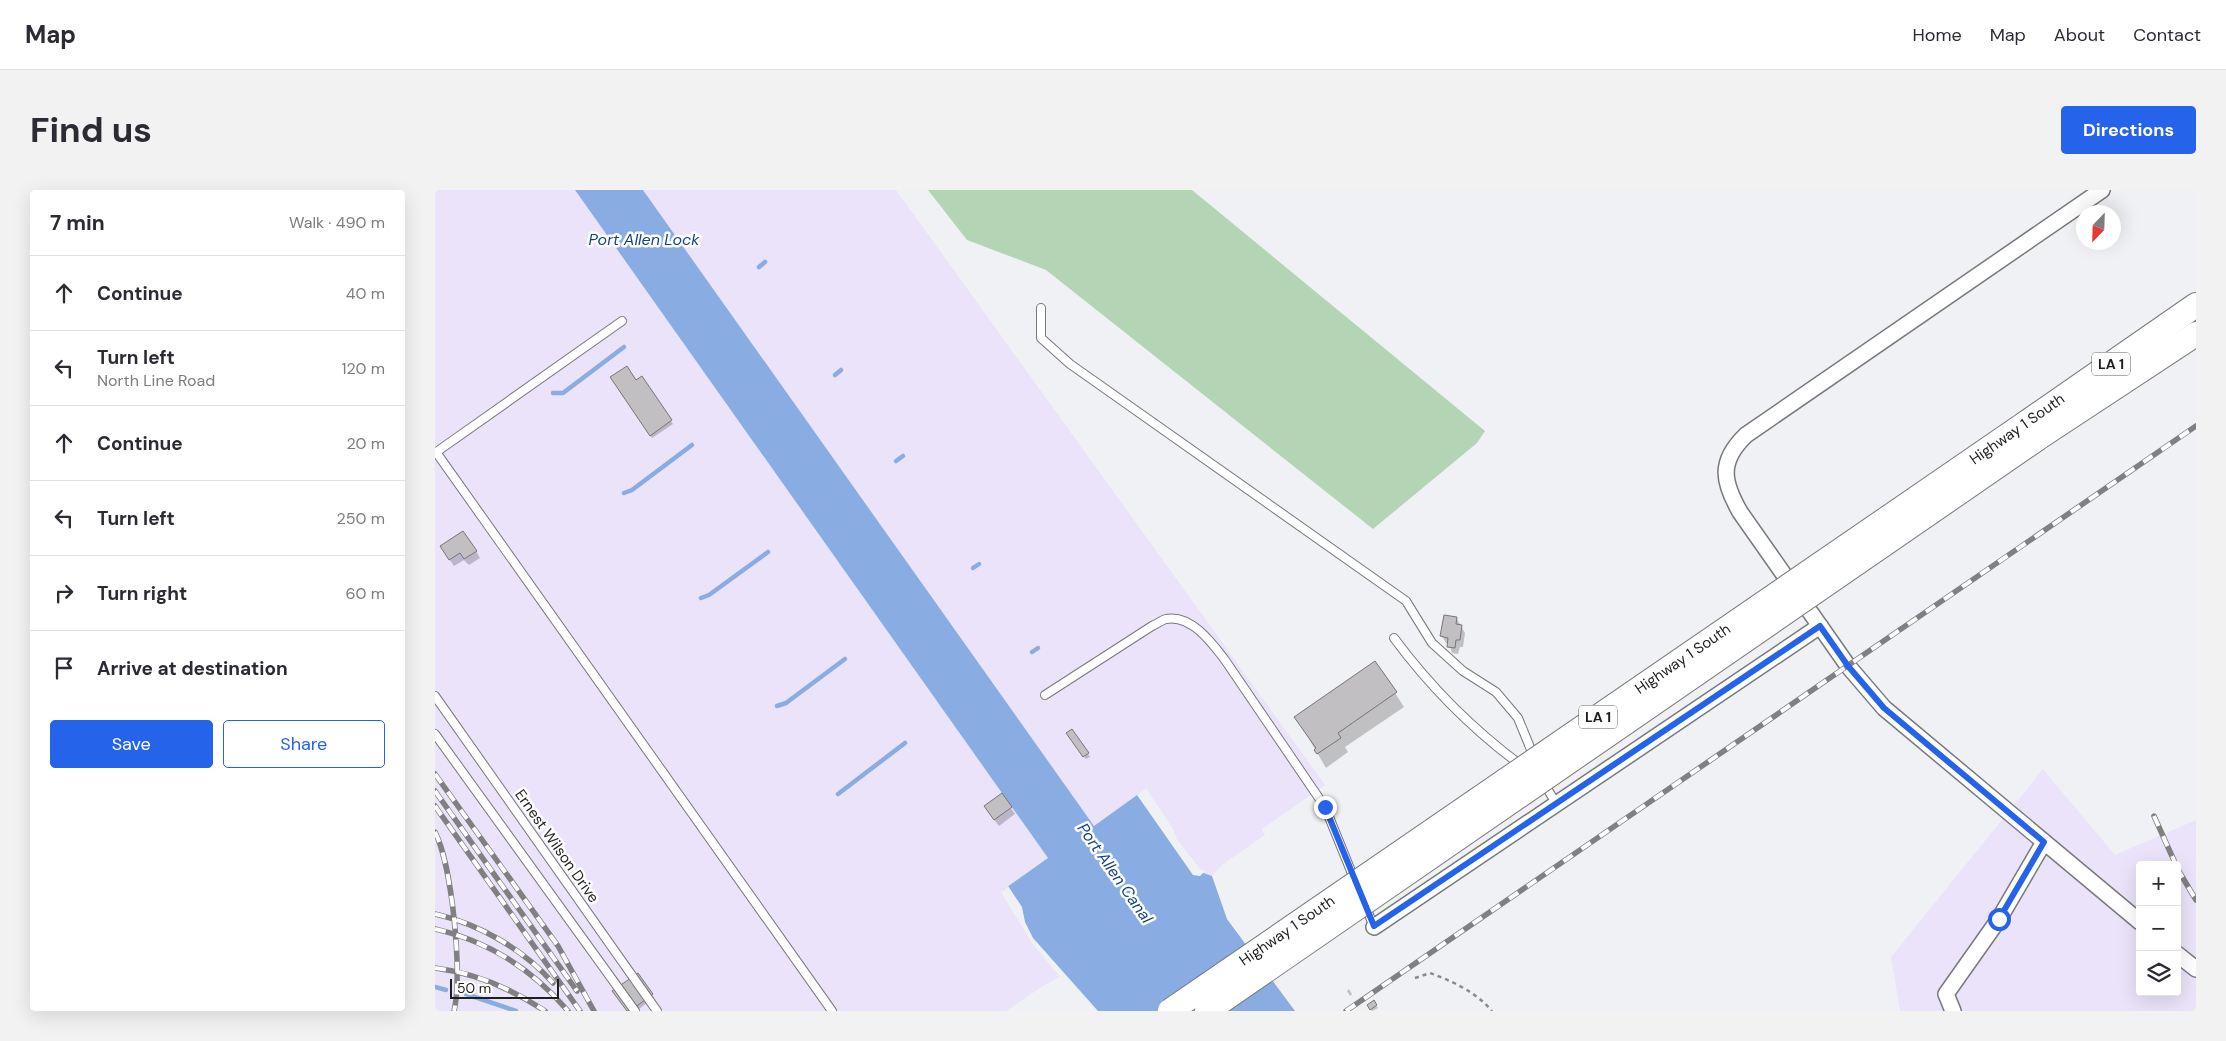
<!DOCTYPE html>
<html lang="en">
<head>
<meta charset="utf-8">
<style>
	body { margin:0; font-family:"DM Sans",sans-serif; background:#f2f2f3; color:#2b2b33 }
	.controls { position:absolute; right:15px; bottom:15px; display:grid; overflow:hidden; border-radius:5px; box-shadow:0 5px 20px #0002 }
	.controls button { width:45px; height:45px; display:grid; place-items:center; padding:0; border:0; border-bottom:1px solid #e1e1e2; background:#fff; color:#2b2b33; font:25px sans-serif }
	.compass { position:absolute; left:1641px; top:15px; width:45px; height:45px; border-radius:50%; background:#fff; box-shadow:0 5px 20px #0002; rotate:203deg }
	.scale { position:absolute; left:15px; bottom:12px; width:109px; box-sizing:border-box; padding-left:5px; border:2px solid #1e1e1f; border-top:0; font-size:14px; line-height:18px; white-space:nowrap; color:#1e1e1f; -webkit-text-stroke:4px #fefeff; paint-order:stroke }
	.stop { position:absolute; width:15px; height:15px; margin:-11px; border:4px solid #2563eb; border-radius:50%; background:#fff }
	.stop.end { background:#2563eb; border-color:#fff; box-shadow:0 1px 5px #0008 }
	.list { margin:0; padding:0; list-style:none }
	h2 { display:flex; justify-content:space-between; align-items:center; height:65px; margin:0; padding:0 20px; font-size:21px }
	h2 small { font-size:16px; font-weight:400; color:#7c7c81 }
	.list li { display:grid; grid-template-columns:32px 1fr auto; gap:15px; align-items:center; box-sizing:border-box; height:75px; padding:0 20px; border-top:1px solid #e1e1e2 }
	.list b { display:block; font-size:19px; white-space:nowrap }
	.list p { margin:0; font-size:16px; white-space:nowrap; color:#7c7c81 }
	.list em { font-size:16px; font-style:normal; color:#7c7c81 }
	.actions { display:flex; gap:10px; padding:15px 20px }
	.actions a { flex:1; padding:11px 0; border:1px solid #2563eb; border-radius:5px; text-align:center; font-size:18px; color:#2563eb }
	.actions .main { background:#2563eb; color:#fff }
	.icon { flex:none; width:28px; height:28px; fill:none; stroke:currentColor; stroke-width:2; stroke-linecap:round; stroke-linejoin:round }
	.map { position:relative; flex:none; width:1761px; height:821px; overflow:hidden; border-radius:5px }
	header { display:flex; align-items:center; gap:30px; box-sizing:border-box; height:70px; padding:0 25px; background:#fff; border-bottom:1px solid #e1e1e2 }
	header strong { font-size:24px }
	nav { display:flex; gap:28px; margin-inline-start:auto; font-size:18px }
	.intro { display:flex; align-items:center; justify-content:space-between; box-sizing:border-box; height:120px; padding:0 30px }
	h1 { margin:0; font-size:35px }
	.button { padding:12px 22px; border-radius:5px; background:#2563eb; color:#fff; font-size:18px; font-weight:700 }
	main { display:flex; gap:30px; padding:0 30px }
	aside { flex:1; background:#fff; border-radius:5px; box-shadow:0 5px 20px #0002 }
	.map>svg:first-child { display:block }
	.industrial { fill:#eae3f9; fill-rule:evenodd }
	.green { fill:#b3d5b6 }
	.water { fill:#89ade3 }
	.pier { fill:#f0f1f4 }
	.shadow { fill:#0003 }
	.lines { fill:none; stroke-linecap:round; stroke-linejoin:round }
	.stream { stroke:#89ade3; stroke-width:4.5 }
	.building { fill:#c2bfc2; stroke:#787578 }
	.service-casing { stroke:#78797c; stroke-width:10 }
	.minor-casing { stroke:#78797c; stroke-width:18 }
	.trunk-casing { stroke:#78797c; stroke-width:26 }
	.path { stroke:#898a8c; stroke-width:2.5; stroke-dasharray:4 4; stroke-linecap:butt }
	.service { stroke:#fff; stroke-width:8 }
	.minor { stroke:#fff; stroke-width:15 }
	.trunk { stroke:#fff; stroke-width:24 }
	.rail-casing { stroke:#808082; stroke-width:5.5 }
	.rail { stroke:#fefeff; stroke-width:4; stroke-dasharray:11; stroke-linecap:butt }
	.trunk-bridge-casing { stroke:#78797c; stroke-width:26; stroke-linecap:butt }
	.trunk-bridge { stroke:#fff; stroke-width:24 }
	.route { stroke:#2563eb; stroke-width:6 }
	.labels { text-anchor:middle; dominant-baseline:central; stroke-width:5; stroke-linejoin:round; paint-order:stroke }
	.shield { fill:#fefeff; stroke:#616162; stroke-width:1 }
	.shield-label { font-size:14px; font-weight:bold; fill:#1e1e1f }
	.street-label { font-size:15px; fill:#1e1e1f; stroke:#fefeff }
	.water-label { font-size:16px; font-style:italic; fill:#164483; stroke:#fefeff }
</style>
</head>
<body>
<header>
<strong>Map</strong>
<nav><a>Home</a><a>Map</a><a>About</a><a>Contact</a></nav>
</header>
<div class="intro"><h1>Find us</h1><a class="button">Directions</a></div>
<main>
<aside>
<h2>7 min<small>Walk · 490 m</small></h2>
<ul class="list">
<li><svg class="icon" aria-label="ahead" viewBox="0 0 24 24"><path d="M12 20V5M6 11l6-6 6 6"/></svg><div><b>Continue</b></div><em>40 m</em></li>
<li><svg class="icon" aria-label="left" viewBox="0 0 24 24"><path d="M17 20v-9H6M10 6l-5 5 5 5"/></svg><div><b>Turn left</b><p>North Line Road</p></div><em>120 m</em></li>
<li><svg class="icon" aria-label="ahead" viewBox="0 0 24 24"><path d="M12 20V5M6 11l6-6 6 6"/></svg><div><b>Continue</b></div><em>20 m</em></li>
<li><svg class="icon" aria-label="left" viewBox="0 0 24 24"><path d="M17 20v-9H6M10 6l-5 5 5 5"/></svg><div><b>Turn left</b></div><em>250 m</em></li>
<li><svg class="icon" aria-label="right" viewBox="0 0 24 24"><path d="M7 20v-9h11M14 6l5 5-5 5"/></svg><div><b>Turn right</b></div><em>60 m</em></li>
<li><svg class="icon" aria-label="arrive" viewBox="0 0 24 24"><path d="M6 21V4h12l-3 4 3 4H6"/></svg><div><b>Arrive at destination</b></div></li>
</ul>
<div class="actions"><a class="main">Save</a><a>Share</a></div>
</aside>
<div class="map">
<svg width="1761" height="821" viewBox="0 0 1761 821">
	<rect width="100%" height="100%" fill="#f0f1f4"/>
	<g class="industrial">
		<polygon points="0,0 140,0 613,668 627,785 608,796 571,821 0,821"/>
		<polygon points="208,0 461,0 890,595 827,639 830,645 788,674 777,686 763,681 709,600 659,637"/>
		<path d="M1608 579 1680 665 1761 630V821H1465L1456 767ZM1705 675H1742V802H1705Z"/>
	</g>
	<polygon class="green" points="493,0 757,0 1050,241 1042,253 938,339 611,80 532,50"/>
	<polygon class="water" points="140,0 208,0 659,636 709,600 763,681 777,686 792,729 860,821 656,821 599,751 568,700 613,668"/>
	<g class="pier">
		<polygon points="711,598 737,637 742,649 765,679 770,681 765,686 758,685 702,605"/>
		<polygon points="573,696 587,717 590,732 598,748 663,821 653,821 597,753 566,702"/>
	</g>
	<g class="shadow">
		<polygon points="207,188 238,234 217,248 178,191 201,192"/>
		<polygon points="41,361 45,368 34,375 29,370 19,376 10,363"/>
		<polygon points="1022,429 1030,443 1028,457 1025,457 1023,464 1017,463 1014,453 1011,453 1007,446"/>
		<polygon points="960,503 969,517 910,557 913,562 891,578 861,527"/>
		<polygon points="637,541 655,567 651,569 635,547"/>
		<polygon points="576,618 580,624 564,636 554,623"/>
		<polygon points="202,785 219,808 201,821 193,821"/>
		<polygon points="914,799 917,804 915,806 912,801"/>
		<polygon points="938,812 943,818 937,821 934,815"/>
	</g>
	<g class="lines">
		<g class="stream">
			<polyline points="324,77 330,72"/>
			<polyline points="400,185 406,180"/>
			<polyline points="118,203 128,203 189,157"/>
			<polyline points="461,271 468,266"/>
			<polyline points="189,303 197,300 257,255"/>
			<polyline points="538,378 544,374"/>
			<polyline points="266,408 274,405 333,362"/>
			<polyline points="597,462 603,458"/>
			<polyline points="342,516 351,513 410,469"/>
			<polyline points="403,604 470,553"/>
			<polyline points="0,797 11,800"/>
			<polyline points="31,804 81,821"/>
		</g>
	</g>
	<g class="building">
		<polygon points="192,176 201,190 207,186 237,230 215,246 175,187"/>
		<polygon points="28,341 42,361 29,369 25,363 14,370 5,356"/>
		<polygon points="1009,425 1022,427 1021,434 1027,435 1025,450 1021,450 1020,458 1012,457 1013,448 1005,446"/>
		<polygon points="940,471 962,502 903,543 906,548 882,564 879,560 881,558 859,527"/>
		<polygon points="637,539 654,563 648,567 631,543"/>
		<polygon points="567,603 577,617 559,630 549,616"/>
		<polygon points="203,783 218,804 195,821 192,821 177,801"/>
		<polygon points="939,810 942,815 935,820 932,815"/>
	</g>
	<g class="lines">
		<g class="service-casing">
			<g id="service">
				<polyline points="606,118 606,148 635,174 971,411 997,453 1028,481 1061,502 1083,528 1099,567"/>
				<polyline points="1,262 397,821"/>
				<polyline points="0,263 187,131"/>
				<path d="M959 448C996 498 1037 539 1087 576"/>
				<path d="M610 505 717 436C722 434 727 430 731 429 756 424 777 453 790 470L890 617 920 691"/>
				<polyline points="0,506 222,821"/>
				<polyline points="0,544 200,821"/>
				<polyline points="1108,592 1121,613"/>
				<polyline points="930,715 939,737"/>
			</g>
		</g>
		<g class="minor-casing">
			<g id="minor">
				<path d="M1667 0 1311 245C1283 272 1288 292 1305 322L1413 476 1449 518 1705 732"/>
				<polyline points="939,737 1385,436"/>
				<polyline points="1742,764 1761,779"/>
				<polyline points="1518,821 1511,804 1564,729 1609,652"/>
			</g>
		</g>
		<g class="trunk-casing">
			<g id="trunk">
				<polyline points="1591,233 1761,115"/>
				<polyline points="1603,248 1761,144"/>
			</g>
		</g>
		<path class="path" d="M980 788 995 783C1017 791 1041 802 1057 821"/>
		<use href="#service" class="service"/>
		<use href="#minor" class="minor"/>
		<use href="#trunk" class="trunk"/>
		<g class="rail-casing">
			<g id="rail">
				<polyline points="0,584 123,756 159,821"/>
				<polyline points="0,601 142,801"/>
				<polyline points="0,616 145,821"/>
				<polyline points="1719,626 1741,675"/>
				<path d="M0 642C17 675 28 785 19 821"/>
				<polyline points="1742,678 1761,710"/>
				<path d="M0 724C44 734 88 759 118 793"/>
				<path d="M0 739C53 751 98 780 133 821"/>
				<path d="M0 778C40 783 77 799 110 821"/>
				<polyline points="911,821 1761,236"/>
			</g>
		</g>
		<use href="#rail" class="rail"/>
		<g class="trunk-bridge-casing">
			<g id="trunk-bridge">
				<path id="s1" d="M735 821 1591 233"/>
				<polyline points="772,821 1603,248"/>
			</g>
		</g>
		<use href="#trunk-bridge" class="trunk-bridge"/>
	</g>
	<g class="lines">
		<polyline class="route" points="890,617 939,736 1385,436 1413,476 1449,518 1609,652 1564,729"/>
	</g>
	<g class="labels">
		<g class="shield">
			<rect x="1657" y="162.5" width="38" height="23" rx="4"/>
			<rect x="1144" y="515.5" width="38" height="23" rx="4"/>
		</g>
		<g class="shield-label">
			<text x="1676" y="174">LA 1</text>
			<text x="1163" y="527">LA 1</text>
		</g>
		<g class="street-label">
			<text transform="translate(1582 239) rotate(-35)">Highway 1 South</text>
			<text stroke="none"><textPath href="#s1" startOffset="622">Highway 1 South</textPath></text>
			<text transform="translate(122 656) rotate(55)">Ernest Wilson Drive</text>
			<text stroke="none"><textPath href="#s1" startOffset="142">Highway 1 South</textPath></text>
		</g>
		<g class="water-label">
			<text x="209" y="49">Port Allen Lock</text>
			<text transform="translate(680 683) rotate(55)">Port Allen Canal</text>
		</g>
	</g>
</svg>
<div class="controls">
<button>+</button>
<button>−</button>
<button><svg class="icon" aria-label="layers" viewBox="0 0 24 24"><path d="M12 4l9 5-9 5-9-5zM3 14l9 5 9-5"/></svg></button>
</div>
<svg class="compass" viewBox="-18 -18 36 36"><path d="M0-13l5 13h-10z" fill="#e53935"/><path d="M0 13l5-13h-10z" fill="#7c7c81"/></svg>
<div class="scale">50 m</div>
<div class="stop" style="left:1564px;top:729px"></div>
<div class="stop end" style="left:890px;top:617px"></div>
</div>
</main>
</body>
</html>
